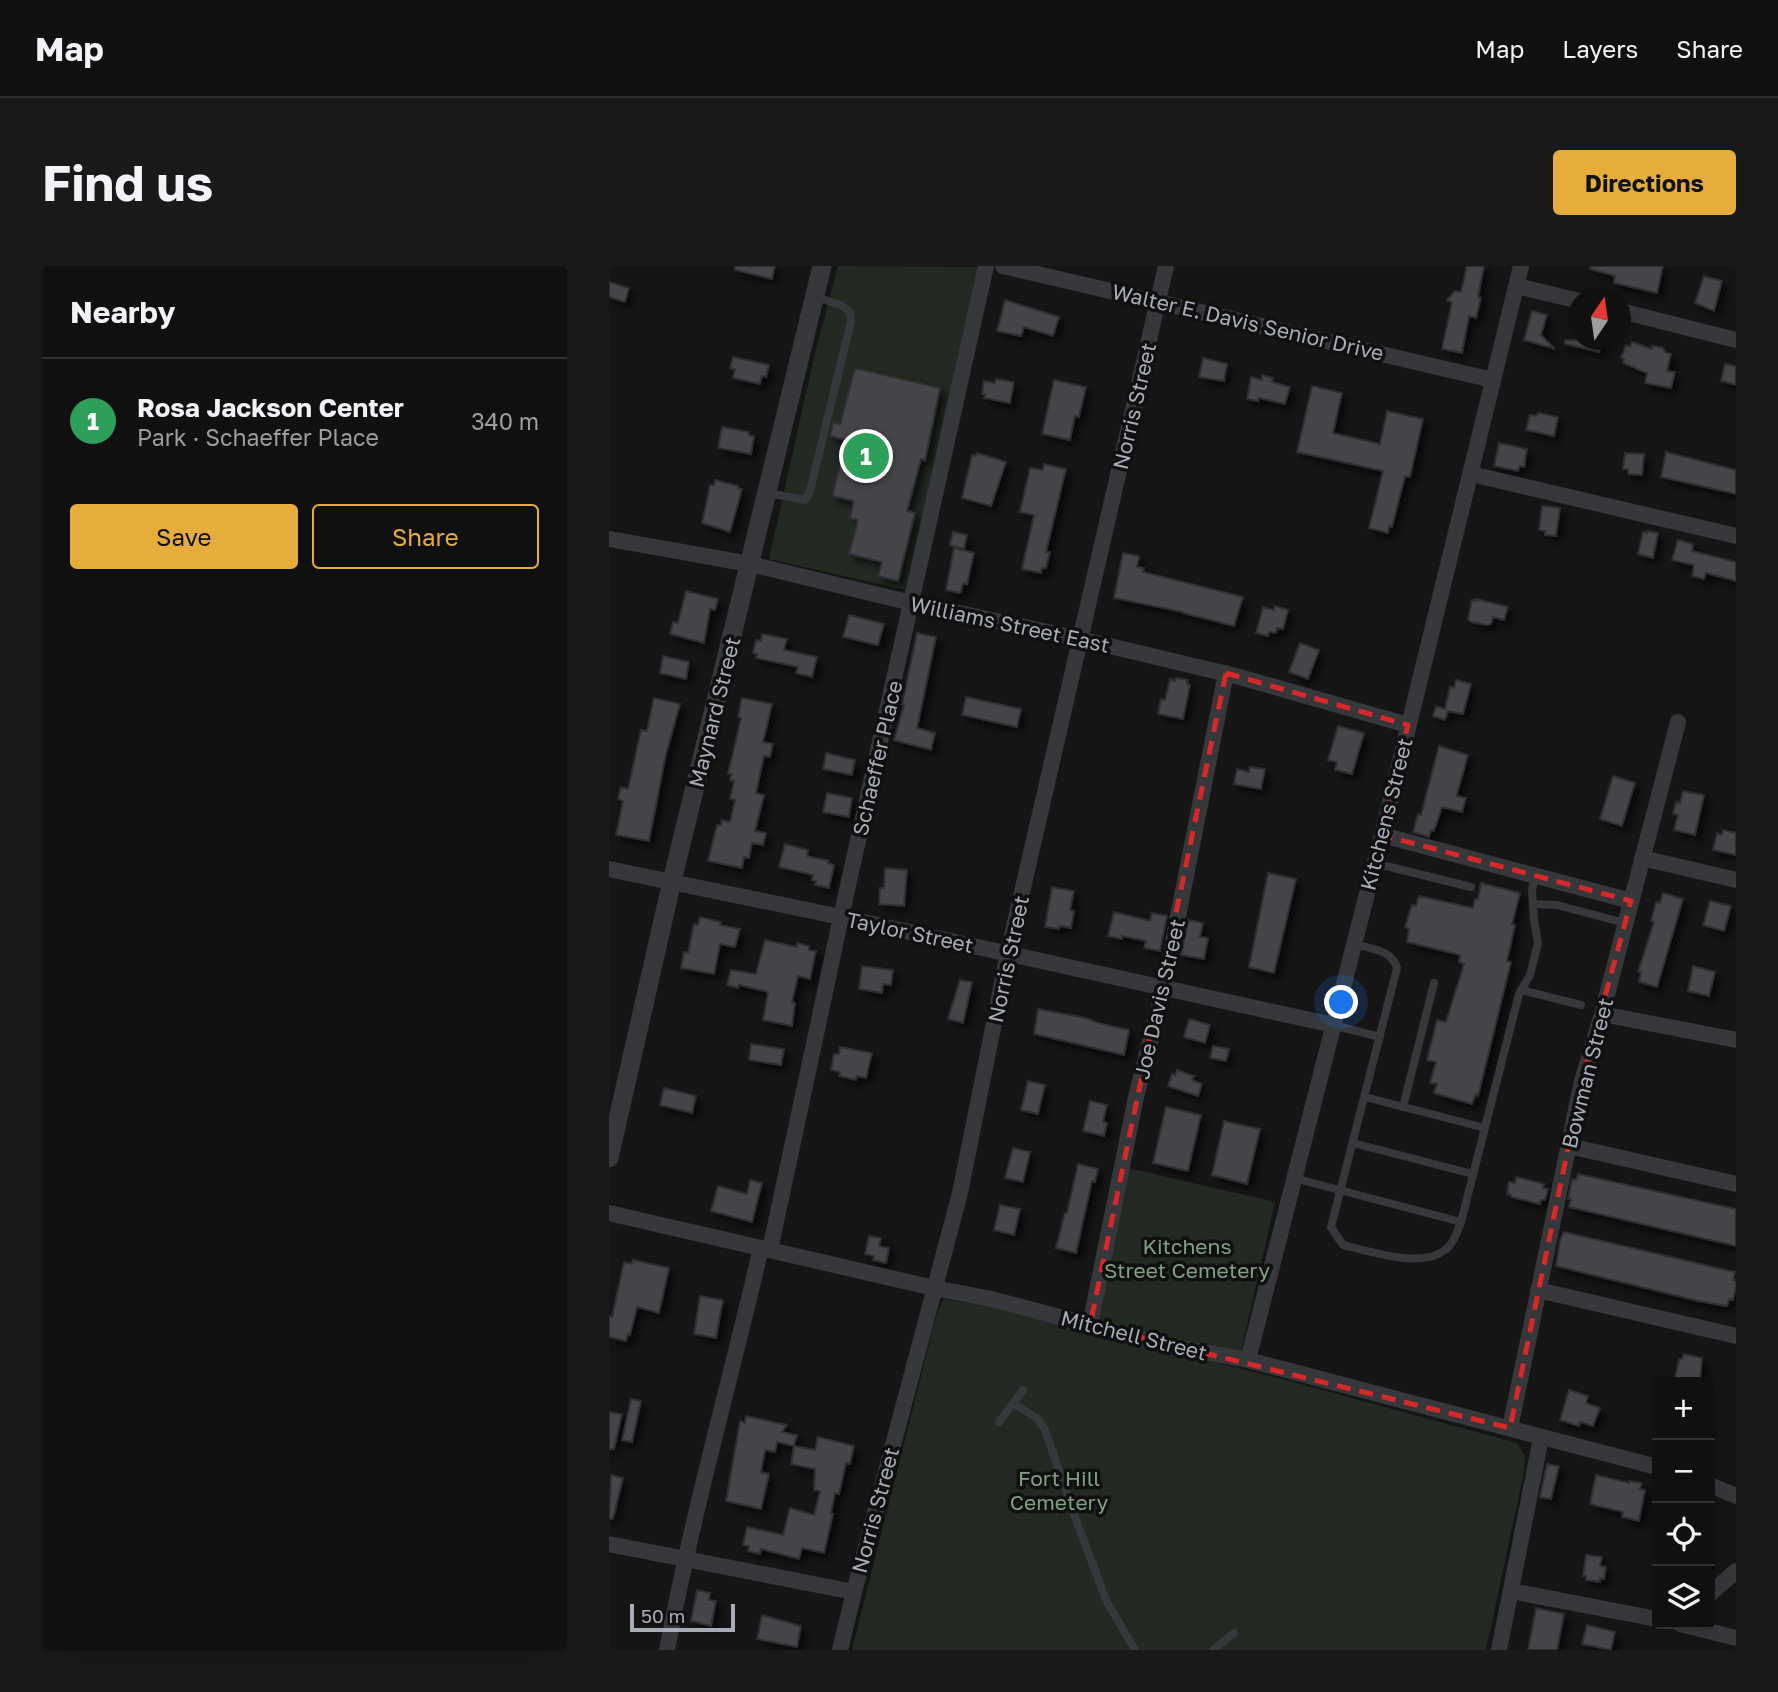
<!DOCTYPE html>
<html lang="en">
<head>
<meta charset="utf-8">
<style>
	body { margin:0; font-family:"Golos Text",sans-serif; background:#191919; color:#f1f3f6 }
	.controls { position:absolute; right:21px; bottom:21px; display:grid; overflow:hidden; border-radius:7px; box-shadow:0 7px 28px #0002 }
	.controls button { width:63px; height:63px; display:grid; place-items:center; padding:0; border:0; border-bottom:2px solid #303030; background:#101010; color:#f1f3f6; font:35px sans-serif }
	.compass { position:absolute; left:959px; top:21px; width:63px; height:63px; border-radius:50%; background:#101010; box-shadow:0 7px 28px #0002; rotate:13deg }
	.scale { position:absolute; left:21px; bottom:18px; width:105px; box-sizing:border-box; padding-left:7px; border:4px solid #a7acb6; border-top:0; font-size:19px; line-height:24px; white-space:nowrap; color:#a7acb6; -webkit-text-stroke:5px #101011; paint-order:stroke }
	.you { position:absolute; left:733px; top:737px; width:24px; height:24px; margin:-18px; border:5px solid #fff; border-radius:50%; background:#1a73e8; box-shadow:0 0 0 10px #1a73e833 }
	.badge { display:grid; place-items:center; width:46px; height:46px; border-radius:50%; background:#e6ad3d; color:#fff; font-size:23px; font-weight:700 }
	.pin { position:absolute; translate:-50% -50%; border:4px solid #fff; box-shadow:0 2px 7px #0006 }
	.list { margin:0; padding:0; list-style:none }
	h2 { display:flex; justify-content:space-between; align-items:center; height:91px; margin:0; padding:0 28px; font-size:30px }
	h2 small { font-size:23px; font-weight:400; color:#9c9d9f }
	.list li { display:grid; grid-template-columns:46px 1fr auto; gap:21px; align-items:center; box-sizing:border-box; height:126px; padding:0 28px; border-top:2px solid #303030 }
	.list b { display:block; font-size:26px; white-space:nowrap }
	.list p { margin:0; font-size:23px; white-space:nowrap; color:#9c9d9f }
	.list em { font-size:23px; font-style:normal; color:#9c9d9f }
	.actions { display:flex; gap:14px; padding:21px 28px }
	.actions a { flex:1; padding:16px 0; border:2px solid #e6ad3d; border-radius:7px; text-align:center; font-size:24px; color:#e6ad3d }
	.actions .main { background:#e6ad3d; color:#111 }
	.icon { flex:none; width:38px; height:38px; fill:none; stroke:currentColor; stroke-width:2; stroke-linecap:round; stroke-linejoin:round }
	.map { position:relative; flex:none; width:1127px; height:1384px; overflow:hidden; border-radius:7px }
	header { display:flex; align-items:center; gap:42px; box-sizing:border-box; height:98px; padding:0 35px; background:#101010; border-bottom:2px solid #303030 }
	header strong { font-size:33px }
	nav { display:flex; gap:38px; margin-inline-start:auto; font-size:24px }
	.intro { display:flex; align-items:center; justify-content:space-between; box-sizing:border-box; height:168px; padding:0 42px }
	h1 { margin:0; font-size:49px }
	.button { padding:18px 32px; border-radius:7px; background:#e6ad3d; color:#111; font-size:24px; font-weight:700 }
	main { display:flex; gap:42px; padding:0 42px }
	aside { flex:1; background:#101010; border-radius:7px; box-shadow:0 7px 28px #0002 }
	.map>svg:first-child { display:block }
	.green { fill:#212922 }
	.building { fill:#444549; stroke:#2f2f32; stroke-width:2; filter:url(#shadow) }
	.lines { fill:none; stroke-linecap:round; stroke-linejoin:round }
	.service { stroke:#36373b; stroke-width:8 }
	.minor { stroke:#36373b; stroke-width:16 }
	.tertiary { stroke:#36373b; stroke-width:19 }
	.marked { fill:none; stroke:#d62828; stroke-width:5; stroke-dasharray:14 9; stroke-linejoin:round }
	.labels { text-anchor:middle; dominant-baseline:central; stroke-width:7; stroke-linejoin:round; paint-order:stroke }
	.street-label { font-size:21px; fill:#a7acb6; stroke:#101011 }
	.park-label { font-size:21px; fill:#80a082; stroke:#101011 }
</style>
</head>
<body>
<header>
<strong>Map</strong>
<nav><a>Map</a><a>Layers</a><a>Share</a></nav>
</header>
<div class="intro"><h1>Find us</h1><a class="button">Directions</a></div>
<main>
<aside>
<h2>Nearby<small></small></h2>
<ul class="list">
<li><span class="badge" style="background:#2e9e5b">1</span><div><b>Rosa Jackson Center</b><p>Park · Schaeffer Place</p></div><em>340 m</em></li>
</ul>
<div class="actions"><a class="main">Save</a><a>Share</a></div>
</aside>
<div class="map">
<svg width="1127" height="1384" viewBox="0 0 1127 1384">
	<defs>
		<filter id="shadow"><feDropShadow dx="5.5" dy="5.5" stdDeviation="3.5" flood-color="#0009"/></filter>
	</defs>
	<rect width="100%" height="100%" fill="#151516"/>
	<g class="green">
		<polygon points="229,0 371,1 301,325 160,293 206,87"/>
		<polygon points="519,902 666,936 632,1086 523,1066 490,1053"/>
		<polygon points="334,1033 378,1039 669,1112 908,1177 916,1190 915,1206 877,1384 243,1384 327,1051"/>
	</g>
	<g class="building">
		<polygon points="126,0 166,0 163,13 126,4"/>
		<polygon points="858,0 875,0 869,31 872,32 867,52 860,50 853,87 833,83 843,36 838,34 846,25 852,26"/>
		<polygon points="982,0 1054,0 1048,27 1005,17 1006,10 981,3"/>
		<polygon points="1095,10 1113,15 1105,45 1086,37"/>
		<polygon points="0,16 20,22 16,36 0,31"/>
		<polygon points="396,34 450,51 444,70 415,61 412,70 388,65"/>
		<polygon points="923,45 938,49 932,69 946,83 915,74"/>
		<polygon points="956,74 993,74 990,86 956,78"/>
		<polygon points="1023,76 1043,83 1043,80 1054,82 1056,86 1062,88 1058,105 1066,106 1062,122 1036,117 1038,107 1014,97 1015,93 1012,92 1017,79 1021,81"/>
		<polygon points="124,91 160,99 157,111 153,110 151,118 124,112 126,103 121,102"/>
		<polygon points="594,92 618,98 615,115 590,111"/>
		<polygon points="1116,98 1127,100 1127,119 1112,115"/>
		<polygon points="246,102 331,122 316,195 312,193 298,245 306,247 289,315 269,310 273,296 240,288 249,254 241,252 245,235 223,230 237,174 221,170 224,156 231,158"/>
		<polygon points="653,109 664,112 663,116 681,121 676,138 650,132 649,135 638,133 642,111 653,114"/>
		<polygon points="387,113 405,116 401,137 375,132 376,128 373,128 375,115 386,117"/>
		<polygon points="445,114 477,121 470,151 466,150 461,174 433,168"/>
		<polygon points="703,120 733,127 724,167 771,178 778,145 814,153 801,211 796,210 783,261 780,260 779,267 760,262 774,205 688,186"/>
		<polygon points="930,147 949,151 945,170 917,164 921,149 927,150"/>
		<polygon points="113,161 140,166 140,169 145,170 142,188 109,182"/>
		<polygon points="890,177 918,183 915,201 911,200 909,205 885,200"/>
		<polygon points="1057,186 1127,204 1127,228 1052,211"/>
		<polygon points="368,187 397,196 382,240 353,232 363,189 367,190"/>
		<polygon points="1016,187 1035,188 1033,209 1019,208 1019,203 1014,203"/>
		<polygon points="435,198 457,203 437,286 441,286 437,302 433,302 432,307 413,303 425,249 411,246 421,202 434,204"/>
		<polygon points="106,214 129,220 129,222 133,223 121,266 93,257 101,219 105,219"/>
		<polygon points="933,240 951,242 947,270 936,269 936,265 930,264"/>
		<polygon points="1038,265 1049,267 1044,292 1029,288 1034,266 1038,267"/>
		<polygon points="344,266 358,269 355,283 341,279"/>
		<polygon points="1069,274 1084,278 1083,285 1127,296 1127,315 1097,307 1095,313 1083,310 1085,299 1063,294"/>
		<polygon points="345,282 365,287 358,318 354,317 352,326 350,327 337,324"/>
		<polygon points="514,287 530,290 528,301 535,302 534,306 634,331 625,360 574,347 574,346 505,332"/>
		<polygon points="77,325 109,333 106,344 101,343 95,377 61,368 64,356 69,357"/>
		<polygon points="867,333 899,341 895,354 884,351 882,358 877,359 862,356 859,353 863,334 867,335"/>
		<polygon points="666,340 679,344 674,363 668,362 667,367 660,366 659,370 647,367 654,341 665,344"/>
		<polygon points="240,349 275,358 269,379 234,371"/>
		<polygon points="308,367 327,371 308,462 326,467 322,484 285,474 295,439 293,438"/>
		<polygon points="153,368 178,373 175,384 208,391 203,411 187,407 189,401 147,392 148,388 144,387 147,374 152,375"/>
		<polygon points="691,377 710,384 699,413 680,406"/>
		<polygon points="54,390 80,396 77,413 51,407"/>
		<polygon points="567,412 579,414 578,418 581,419 574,453 549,448 552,433 556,434 561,413 566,415"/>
		<polygon points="847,414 862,418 854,448 839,445 836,454 824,450 827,440 836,443 841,421 845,422"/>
		<polygon points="357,431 412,443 408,461 353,449"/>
		<polygon points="45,432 71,438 57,488 40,575 7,569 14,535 9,533 12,521 19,523 32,464 38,465"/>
		<polygon points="133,432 163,438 154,476 164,478 161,491 155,490 147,527 155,529 146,565 157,567 154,579 143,577 140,592 135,591 133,602 99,595 108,559 112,559 113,554 121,556 126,534 121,533 125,515 121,514 123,508 119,508 132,452 129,451"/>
		<polygon points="729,460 755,467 743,508 726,504 728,496 719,494"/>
		<polygon points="830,480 859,489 848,528 848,530 857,532 853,546 833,541 825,565 822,564 820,571 804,566 809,548 812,549"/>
		<polygon points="217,487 246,494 243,509 214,503"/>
		<polygon points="641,501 656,503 652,523 625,518 628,503 640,506"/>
		<polygon points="1004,510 1026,517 1013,560 991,553"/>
		<polygon points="1074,525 1095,529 1086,569 1065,564 1069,549 1064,548 1067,536 1071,537"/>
		<polygon points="218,527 243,532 240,551 214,546"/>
		<polygon points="1114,564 1127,567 1127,589 1104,584 1108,567 1113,569"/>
		<polygon points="176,578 199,584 198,590 220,595 219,597 225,599 220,622 206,619 207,615 203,614 204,609 170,601"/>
		<polygon points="276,602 298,604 295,640 270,638 271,622 275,622"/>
		<polygon points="659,607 687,613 665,707 640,701"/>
		<polygon points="872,617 911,627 903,658 906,659 898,695 902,696 869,830 867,828 863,838 825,827 828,818 821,817 827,796 818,794 828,754 837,756 855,698 850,696 851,689 798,676 800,663 796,661 803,639 807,640 810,630 864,642 866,633 869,633"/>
		<polygon points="443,621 465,625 461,644 465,645 462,662 451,660 450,663 436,661"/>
		<polygon points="1054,627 1074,633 1048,721 1030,716 1032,706 1029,706 1045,656 1042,655 1047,636 1051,637"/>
		<polygon points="1101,635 1122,640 1115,665 1094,659"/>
		<polygon points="505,646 541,655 543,647 558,650 551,685 535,682 537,675 513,670 513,673 499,670"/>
		<polygon points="91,651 112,656 111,659 131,663 126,681 111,678 105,708 72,702 75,686 79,687 85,658 89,659"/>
		<polygon points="579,654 594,657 591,671 599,672 595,693 572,689"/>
		<polygon points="156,674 188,681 188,677 200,680 200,684 207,685 201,713 189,710 183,736 186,737 183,760 154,754 159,726 130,719 129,722 118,719 122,704 147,708"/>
		<polygon points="253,700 284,704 282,719 274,718 273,727 250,723"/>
		<polygon points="1084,700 1106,706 1100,730 1079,725"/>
		<polygon points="351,714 363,716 354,757 339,753"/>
		<polygon points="429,743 477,752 489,757 520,764 515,789 425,768"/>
		<polygon points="580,753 601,759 596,777 575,771"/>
		<polygon points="142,778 175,783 172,799 140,794"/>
		<polygon points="604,780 620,783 617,795 601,792"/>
		<polygon points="231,781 263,787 257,812 248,810 247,814 230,810 231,806 222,804 225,788 230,788"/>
		<polygon points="568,804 585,810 583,814 593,818 589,830 559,820 563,808 566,809"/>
		<polygon points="419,815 436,819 429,848 412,844"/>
		<polygon points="55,822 87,830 83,847 51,839"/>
		<polygon points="481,835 498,839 494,856 498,857 495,870 474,865"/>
		<polygon points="557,841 592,849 579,905 544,897"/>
		<polygon points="615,855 651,863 638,918 603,909"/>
		<polygon points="404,882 421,886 414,916 396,912"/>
		<polygon points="469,898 489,903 486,916 483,915 467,987 447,982 456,947 458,947"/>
		<polygon points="969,908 1127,943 1127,980 960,941 962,933 959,933 963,913 967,914"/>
		<polygon points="907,911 935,918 934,922 939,923 936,934 932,934 931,938 902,931 902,929 898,928 900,916 906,917"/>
		<polygon points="141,914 153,917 143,956 102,945 109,920 138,928"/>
		<polygon points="391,939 411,943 405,969 385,964"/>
		<polygon points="955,966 1126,1006 1124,1014 1127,1014 1127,1021 1124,1034 1120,1033 1118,1040 1089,1035 947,1000 951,974"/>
		<polygon points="260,970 272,972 270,980 280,982 277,997 264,994 265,990 256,988"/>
		<polygon points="24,994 60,1002 50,1047 28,1041 21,1069 19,1068 17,1075 0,1071 0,1050 3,1051 15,996 23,998"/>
		<polygon points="91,1030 114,1034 107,1072 85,1068"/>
		<polygon points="1075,1088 1093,1092 1091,1116 1065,1116 1070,1093 1073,1093"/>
		<polygon points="960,1124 979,1130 977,1137 991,1142 984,1160 971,1156 970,1160 951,1154"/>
		<polygon points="22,1133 32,1135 23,1176 13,1174"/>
		<polygon points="0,1146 13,1148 5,1183 0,1183"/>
		<polygon points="137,1150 178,1159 173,1166 188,1169 185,1180 168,1176 166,1186 156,1184 152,1206 160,1208 152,1243 117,1235 131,1155 136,1157"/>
		<polygon points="209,1171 245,1180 241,1198 237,1197 230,1228 226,1227 222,1248 224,1248 215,1287 193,1282 190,1293 152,1283 151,1288 139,1285 140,1280 134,1279 138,1261 174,1269 181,1242 205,1249 211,1225 205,1224 206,1203 182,1198 185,1180 206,1184"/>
		<polygon points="938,1198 950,1200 942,1233 931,1231"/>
		<polygon points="2,1209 14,1212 4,1253 0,1253"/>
		<polygon points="987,1209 1020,1217 1020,1215 1033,1217 1031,1223 1036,1224 1030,1255 1013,1251 1014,1246 981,1238"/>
		<polygon points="977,1289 993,1291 991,1300 997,1301 995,1313 991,1312 991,1316 977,1314 977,1310 974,1310"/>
		<polygon points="88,1324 101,1327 100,1334 107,1335 102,1360 82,1355"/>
		<polygon points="927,1342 955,1348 948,1384 919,1384"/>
		<polygon points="153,1349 192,1360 188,1381 148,1373"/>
		<polygon points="978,1359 1006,1366 1002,1384 973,1378"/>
	</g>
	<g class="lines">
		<g class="service">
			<polyline points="159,227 196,234 201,225 242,55 241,46 232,39 207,31"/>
			<polyline points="765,597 862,621"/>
			<polyline points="924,638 948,639 1016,657"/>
			<path d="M745 678C762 683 782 683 788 702L722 961 734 979C760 985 813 1003 836 984 845 977 848 966 852 956"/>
			<polyline points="913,724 972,739"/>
			<polyline points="724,759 771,771"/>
			<polyline points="756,831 876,862"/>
			<polyline points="794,841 825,717"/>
			<polyline points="744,877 864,908"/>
			<polyline points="685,912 852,956 910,728 921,709 929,677 925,654 923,624 926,610"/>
			<polyline points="404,1137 429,1153 436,1164 466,1251 497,1334 526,1384"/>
			<polyline points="390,1156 414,1124"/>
			<polyline points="604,1384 625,1367"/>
		</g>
		<g class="minor">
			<polyline points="394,0 884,114"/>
			<polyline points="908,20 970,35"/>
			<polyline points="1012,45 1127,74"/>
			<polyline points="862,208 1127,270"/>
			<polyline points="0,273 141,298 303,337 471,373 627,410 799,459"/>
			<polyline points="773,569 1022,635"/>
			<polyline points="1033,592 1127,614"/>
			<polyline points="0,603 232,651 724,759"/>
			<polyline points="993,748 1127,774"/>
			<polyline points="960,880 1127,918"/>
			<polyline points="0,947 325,1022 378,1032 562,1080 639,1094 1048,1201"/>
			<polyline points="161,984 232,651 377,0"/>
			<polyline points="929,1024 1127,1070"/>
			<polyline points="481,1059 527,831 555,721 617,407"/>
			<polyline points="639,1094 773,569 912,0"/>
			<polyline points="901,1162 973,815 993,748 1069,456"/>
			<polyline points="1101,1219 1127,1230"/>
			<polyline points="0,1278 245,1326"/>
			<polyline points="902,1325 1048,1353"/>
			<polyline points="1101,1328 1127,1305"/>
			<polyline points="1071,1358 1127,1372"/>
			<path d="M58 1384C83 1249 121 1116 152 982"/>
			<polyline points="231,1384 245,1326 351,927 399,687 557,0"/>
			<polyline points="890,1384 932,1172"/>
		</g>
		<polyline class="tertiary" points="0,892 63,615 213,0"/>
	</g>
	<path class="marked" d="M617 407 799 459 773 569 1022 635 973 815 901 1162 481 1059Z"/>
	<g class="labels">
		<g class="street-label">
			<text transform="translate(639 56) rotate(13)">Walter E. Davis Senior Drive</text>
			<text transform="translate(525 140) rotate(-77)">Norris Street</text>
			<text transform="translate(401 358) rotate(12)">Williams Street East</text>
			<text transform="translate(105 446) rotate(-76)">Maynard Street</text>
			<text transform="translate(268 492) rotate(-77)">Schaeffer Place</text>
			<text transform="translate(777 548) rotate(-76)">Kitchens Street</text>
			<text transform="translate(301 666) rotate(12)">Taylor Street</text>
			<text transform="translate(399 693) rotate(-78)">Norris Street</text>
			<text transform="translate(550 733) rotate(-77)">Joe Davis Street</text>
			<text transform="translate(978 807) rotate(-76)">Bowman Street</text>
			<text transform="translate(525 1069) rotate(14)">Mitchell Street</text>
			<text transform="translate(266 1244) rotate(-75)">Norris Street</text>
		</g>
		<g class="park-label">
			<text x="578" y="980">Kitchens<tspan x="578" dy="24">Street Cemetery</tspan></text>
			<text x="450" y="1212">Fort Hill<tspan x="450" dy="24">Cemetery</tspan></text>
		</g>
	</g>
</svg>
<div class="controls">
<button>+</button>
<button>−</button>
<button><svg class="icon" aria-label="locate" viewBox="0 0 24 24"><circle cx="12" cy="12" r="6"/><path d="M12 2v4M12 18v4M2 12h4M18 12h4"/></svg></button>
<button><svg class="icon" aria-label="layers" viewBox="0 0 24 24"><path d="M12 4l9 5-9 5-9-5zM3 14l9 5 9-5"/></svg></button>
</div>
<svg class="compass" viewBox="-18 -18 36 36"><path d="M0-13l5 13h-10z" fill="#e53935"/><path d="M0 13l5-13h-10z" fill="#9c9d9f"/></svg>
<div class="scale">50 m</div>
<div class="you"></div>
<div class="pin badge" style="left:257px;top:190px;background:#2e9e5b">1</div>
</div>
</main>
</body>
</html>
